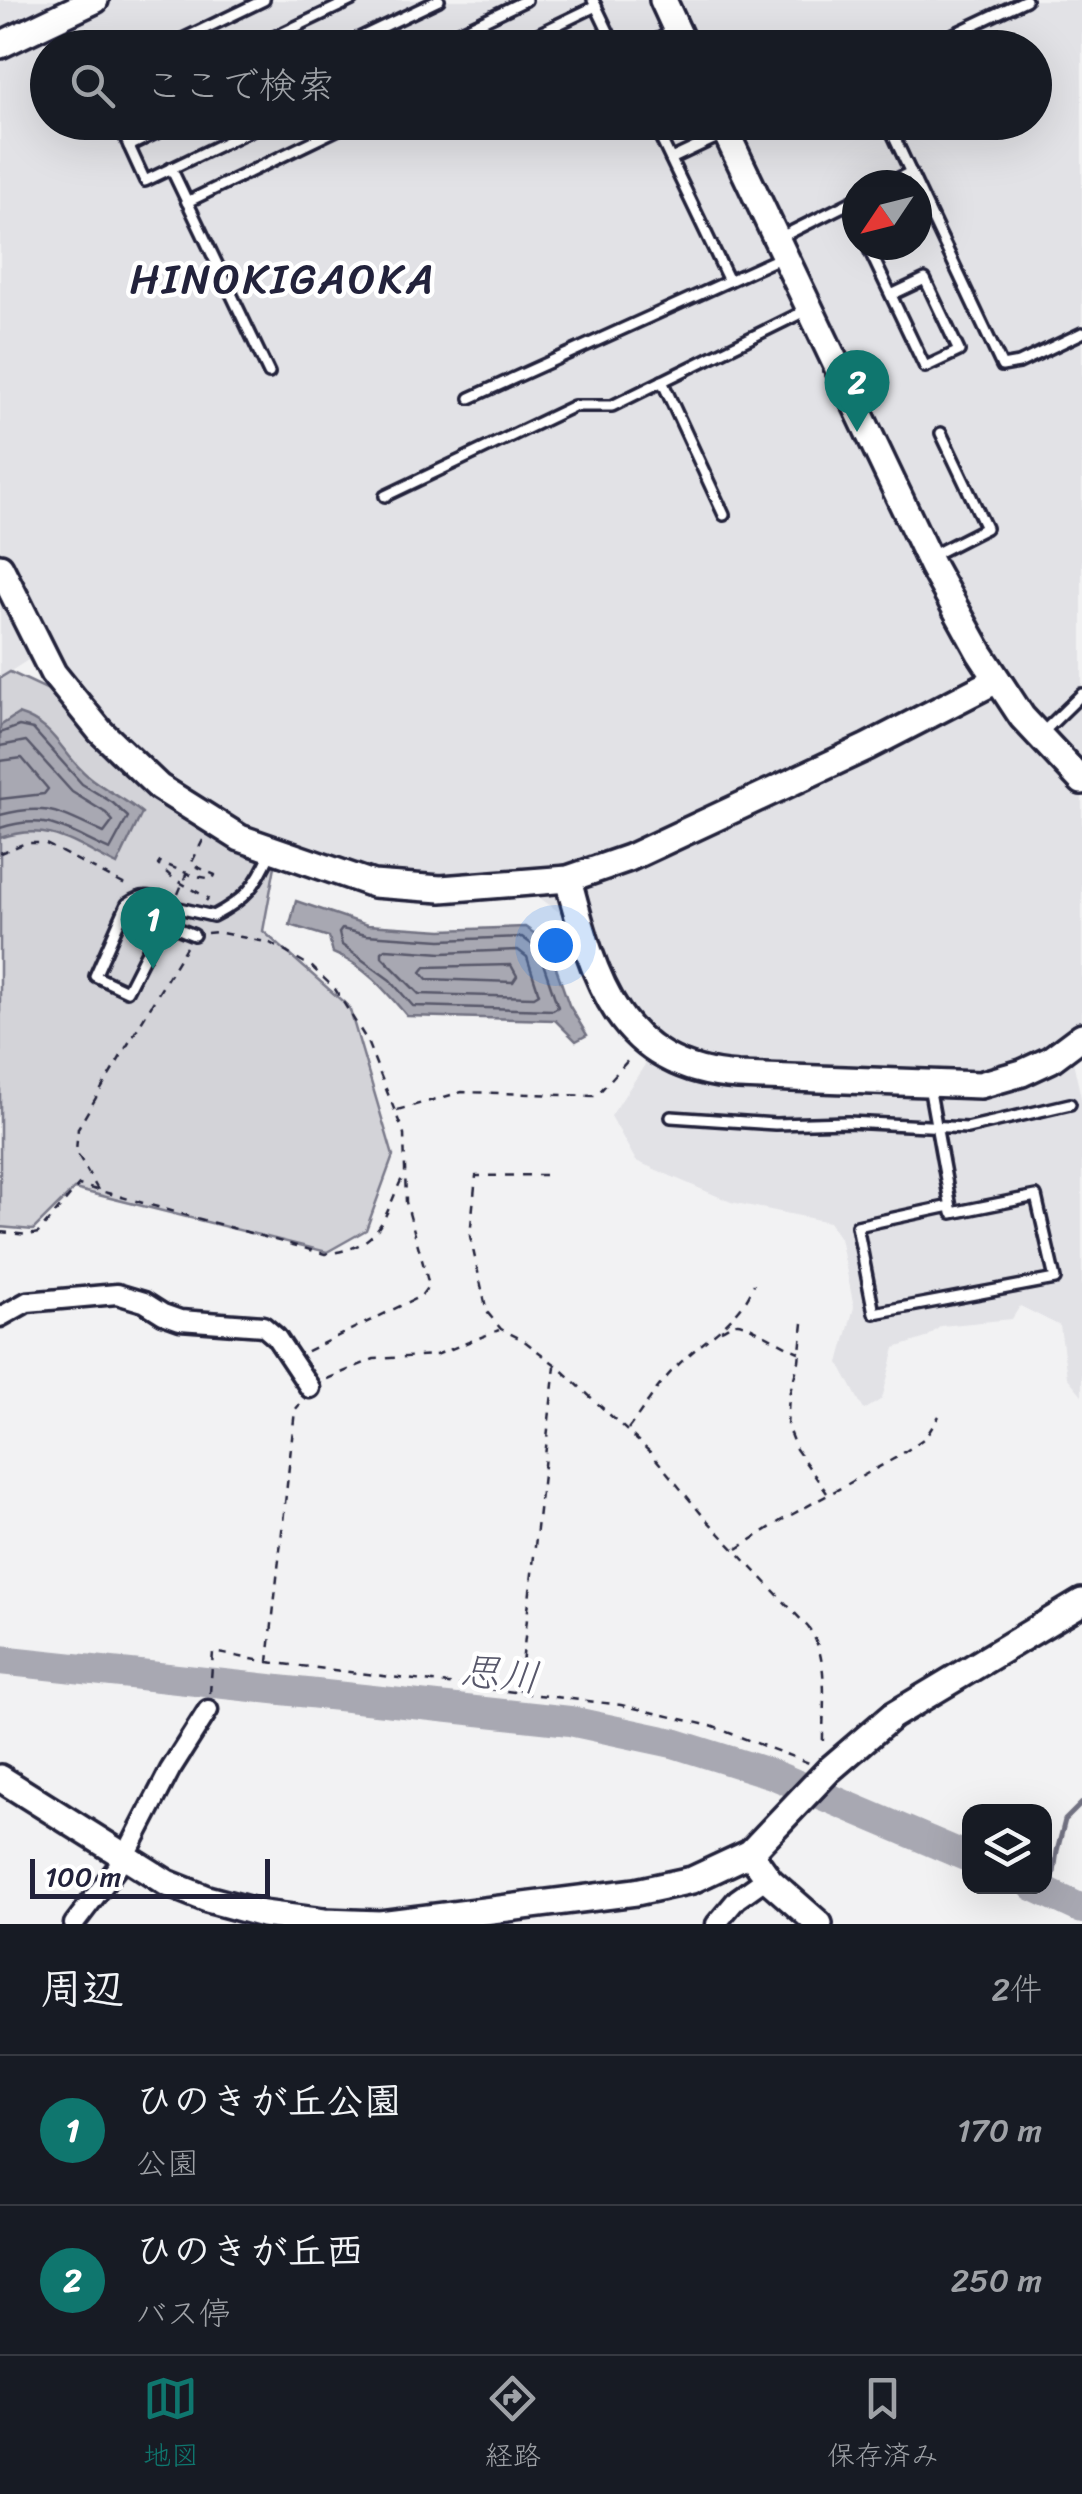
<!DOCTYPE html>
<html lang="ja">
<head>
<meta charset="utf-8">
<style>
	body { margin:0; font-family:Sriracha,"Klee One",sans-serif; background:#242831; color:#f1f3f6 }
	.controls { position:absolute; right:30px; bottom:30px; display:grid; overflow:hidden; border-radius:20px; box-shadow:0 10px 40px #0002 }
	.controls button { width:90px; height:90px; display:grid; place-items:center; padding:0; border:0; border-bottom:2px solid #363941; background:#171b24; color:#f1f3f6; font:50px sans-serif }
	.compass { position:absolute; left:842px; top:170px; width:90px; height:90px; border-radius:50%; background:#171b24; box-shadow:0 10px 40px #0002; rotate:235deg }
	.scale { position:absolute; left:30px; bottom:25px; width:240px; box-sizing:border-box; padding-left:10px; border:5px solid #22223b; border-top:0; font-size:28px; line-height:35px; white-space:nowrap; color:#22223b; -webkit-text-stroke:8px #fff; paint-order:stroke }
	.you { position:absolute; left:555px; top:945px; width:35px; height:35px; margin:-25px; border:8px solid #fff; border-radius:50%; background:#1a73e8; box-shadow:0 0 0 15px #1a73e833 }
	.badge { display:grid; place-items:center; width:65px; height:65px; border-radius:50%; background:#0f766e; color:#fff; font-size:32px; font-weight:700 }
	.pin { position:absolute; translate:-50% -82px; filter:drop-shadow(0 2px 5px #0008) }
	.pin::after { content:''; position:absolute; top:52px; width:35px; height:30px; background:inherit; clip-path:polygon(0 0,100% 0,50% 100%) }
	.list { margin:0; padding:0; list-style:none }
	h2 { display:flex; justify-content:space-between; align-items:center; height:130px; margin:0; padding:0 40px; font-size:42px }
	h2 small { font-size:32px; font-weight:400; color:#9ea1a6 }
	.list li { display:grid; grid-template-columns:65px 1fr auto; gap:30px; align-items:center; box-sizing:border-box; height:150px; padding:0 40px; border-top:2px solid #363941 }
	.list b { display:block; font-size:38px; white-space:nowrap }
	.list p { margin:0; font-size:32px; white-space:nowrap; color:#9ea1a6 }
	.list em { font-size:32px; font-style:normal; color:#9ea1a6 }
	.icon { flex:none; width:55px; height:55px; fill:none; stroke:currentColor; stroke-width:2; stroke-linecap:round; stroke-linejoin:round }
	.map { position:relative; flex:none; width:1082px; height:1924px; overflow:hidden }
	.search { position:absolute; background:#171b24; box-shadow:0 10px 40px #0002; left:30px; right:30px; top:30px; height:110px; display:flex; align-items:center; gap:25px; box-sizing:border-box; padding:0 35px; border-radius:55px; color:#9ea1a6; font-size:38px }
	.sheet { height:430px; background:#171b24 }
	nav { display:flex; justify-content:space-around; align-items:center; box-sizing:border-box; height:140px; border-top:2px solid #363941; background:#171b24; font-size:28px; color:#9ea1a6 }
	nav a { display:grid; justify-items:center; gap:5px }
	nav .on { color:#0f766e }
	.map>svg:first-child { display:block }
	.built { fill:#e2e2e6; fill-rule:evenodd }
	.green { fill:#d3d3d8; stroke:#7a7a8a; stroke-width:2.5 }
	.water { fill:#a8a8b2; stroke:#727282; stroke-width:2.5 }
	.lines { fill:none; stroke-linecap:round; stroke-linejoin:round }
	.shore { stroke:#58586b; stroke-width:2.5 }
	.stream { stroke:#727282; stroke-width:5 }
	.river { stroke:#a8a8b2; stroke-width:30 }
	.lane-casing { stroke:#22223b; stroke-width:16 }
	.street-casing { stroke:#22223b; stroke-width:25 }
	.secondary-casing { stroke:#22223b; stroke-width:32 }
	.path { stroke:#22223b; stroke-width:2.5; stroke-dasharray:8 8; stroke-linecap:butt }
	.lane { stroke:#fff; stroke-width:9 }
	.street { stroke:#fff; stroke-width:18 }
	.secondary { stroke:#fff; stroke-width:25 }
	.labels { text-anchor:middle; dominant-baseline:central; stroke-width:9; stroke-linejoin:round; paint-order:stroke }
	.water-label { font-size:40px; font-style:italic; fill:#58586b; stroke:#fff }
	.quarter-label { font-size:42px; letter-spacing:2.5px; fill:#22223b; stroke:#fff }
</style>
</head>
<body>
<div class="map">
<svg width="1082" height="1924" viewBox="0 0 1082 1924">
	<rect width="100%" height="100%" fill="#f2f2f3"/>
	<filter id="ink" filterUnits="userSpaceOnUse"><feTurbulence type="fractalNoise" baseFrequency=".01" numOctaves="2"/><feDisplacementMap in="SourceGraphic" scale="20" xChannelSelector="R" yChannelSelector="G"/><feConvolveMatrix kernelMatrix="1 2 1 2 8 2 1 2 1" color-interpolation-filters="sRGB"/></filter>
	<g filter="url(#ink)">
		<path class="built" d="M0 0H1082V1053L1073 1061 1082 1102V1395L1067 1377 1060 1326 1020 1306 1012 1319 941 1326 926 1338 895 1348 882 1399 864 1410 839 1363 854 1307 840 1238 829 1222 731 1202 636 1161 611 1116 646 1063 608 1021 591 994 567 918 536 895 454 906 354 893 275 866 226 844 176 815 110 761 28 660 0 678ZM48 48H1034V122H48ZM857 185H917V245H857Z"/>
		<polygon class="green" points="10,672 53,692 110,761 176,815 226,844 275,866 263,931 349,1007 393,1156 366,1230 327,1252 74,1189 33,1230 0,1227 0,678"/>
		<g class="water">
			<path d="M18 714C57 726 60 753 89 777 105 790 125 799 142 813L117 865C74 844 49 821 0 838V726Z"/>
			<path d="M296 901 367 925 442 930 525 927 547 942 569 1005 587 1035 576 1041 555 1020 407 1016C386 991 364 965 333 953L329 937 290 925Z"/>
		</g>
		<g class="lines">
			<g class="shore">
				<path d="M0 733 19 726 33 729 82 784 113 803 128 817 110 850C68 832 48 812 0 828"/>
				<path d="M0 746 26 741 72 792 106 813 113 821 104 833C61 814 49 802 0 815"/>
				<polyline points="0,761 22,758 48,789 44,794 0,799"/>
				<polygon points="342,929 366,935 441,940 522,937 538,949 558,1007 553,1010 413,1006 390,980 342,945 339,933"/>
				<polygon points="386,949 442,953 518,950 527,957 539,994 534,997 419,994 382,957 382,952"/>
				<polygon points="511,965 517,976 513,982 427,979 421,972 425,967"/>
			</g>
			<polyline class="stream" points="1066,1902 1053,1880 1057,1851 1065,1820 1082,1803"/>
			<g class="river">
				<polyline points="0,1660 570,1721 673,1743 772,1774 970,1858"/>
				<polyline points="1033,1886 1082,1909"/>
			</g>
			<g class="lane-casing">
				<g id="lane">
					<polyline points="593,0 616,48"/>
					<polyline points="164,48 264,0"/>
					<polyline points="251,48 352,0"/>
					<polyline points="338,48 439,0"/>
					<polyline points="426,48 526,0"/>
					<polyline points="509,48 596,6"/>
					<polyline points="639,48 673,32"/>
					<polyline points="924,48 1026,0"/>
					<polyline points="118,122 145,181 268,122"/>
					<polyline points="653,122 729,281"/>
					<polyline points="887,122 1002,366 1019,363 1082,333"/>
					<polyline points="129,146 179,122"/>
					<polyline points="671,159 722,135"/>
					<polyline points="171,168 269,373"/>
					<polyline points="885,185 911,172"/>
					<polyline points="187,202 353,122"/>
					<polyline points="848,204 857,223"/>
					<polyline points="779,238 857,199"/>
					<polyline points="867,245 925,367 959,351 925,279 891,295"/>
					<polyline points="662,381 724,515"/>
					<polyline points="470,398 782,257"/>
					<polyline points="385,496 574,406 612,406 807,310"/>
					<polyline points="931,556 986,528 941,433"/>
					<polyline points="1040,735 1082,694"/>
					<path d="M162 922 127 991 95 976 127 904C144 892 153 896 170 906"/>
					<path d="M194 935 162 922 170 906 213 916C246 899 256 886 271 852"/>
					<polyline points="929,1086 952,1213 1036,1196 1055,1279 874,1313 857,1226 950,1206"/>
					<polyline points="671,1117 775,1124 848,1122 967,1128 1070,1104"/>
				</g>
			</g>
			<g class="street-casing">
				<g id="street">
					<polyline points="0,1317 27,1302 117,1294 144,1302 163,1314 180,1320 263,1326 276,1337 310,1388"/>
					<polyline points="74,1924 125,1857 170,1770 208,1710"/>
					<polyline points="716,1924 737,1899 768,1877"/>
				</g>
			</g>
			<g class="secondary-casing">
				<g id="secondary">
					<polyline points="663,0 685,48"/>
					<polyline points="0,45 95,0"/>
					<polyline points="721,122 932,566 980,653 1022,717 1082,781"/>
					<polyline points="0,567 53,673 100,731 159,787 240,838 373,884 441,889 568,879 629,858 867,747 995,681"/>
					<path d="M568 879C594 978 617 1068 738 1076L980 1085 1022 1073 1050 1060 1082 1036"/>
					<polyline points="0,1778 167,1883 207,1899 263,1914 324,1922 380,1924 636,1892 692,1880 750,1853 829,1770 892,1716 1082,1602"/>
					<polyline points="750,1853 770,1881 819,1924"/>
				</g>
			</g>
			<g class="path">
				<polyline points="203,840 191,864 215,875 213,879 191,875 160,862 158,865 174,879 208,898 206,901"/>
				<polyline points="0,853 26,843 44,843 129,887"/>
				<polyline points="178,894 190,865"/>
				<polyline points="207,933 217,932 270,943 312,967 335,989 366,1039 404,1134 406,1202 429,1285 421,1296 305,1352"/>
				<polyline points="397,1110 462,1092 596,1096 630,1058"/>
				<path d="M545 1175 476 1176 470 1236 487 1312 501 1329 523 1340 556 1365 651 1453 703 1516 808 1627C831 1657 822 1711 823 1748"/>
				<polyline points="98,1190 76,1151 78,1128 186,947"/>
				<path d="M0 1232 29 1235 38 1233 79 1185 325 1254C384 1247 382 1218 405 1172"/>
				<polyline points="803,1323 799,1361 789,1395 787,1426 796,1449 827,1493"/>
				<path d="M721 1330C727 1328 731 1323 737 1323 745 1322 785 1347 799 1352"/>
				<polyline points="327,1379 374,1359 436,1355 499,1330"/>
				<path d="M628 1429C644 1408 659 1383 678 1365 705 1338 740 1321 754 1284"/>
				<polyline points="737,1549 782,1520 899,1456 926,1437 939,1416"/>
				<polyline points="268,1662 621,1705 711,1726 809,1763"/>
				<polyline points="519,1691 555,1366"/>
				<polyline points="210,1693 213,1652 268,1662 295,1410 300,1404"/>
			</g>
			<use href="#lane" class="lane"/>
			<use href="#street" class="street"/>
			<use href="#secondary" class="secondary"/>
		</g>
	</g>
	<g class="labels">
		<g class="water-label">
			<text transform="translate(500 1674) rotate(6)">思川</text>
		</g>
		<g class="quarter-label">
			<text x="283" y="279">HINOKIGAOKA</text>
		</g>
	</g>
</svg>
<div class="controls">
<button><svg class="icon" aria-label="layers" viewBox="0 0 24 24"><path d="M12 4l9 5-9 5-9-5zM3 14l9 5 9-5"/></svg></button>
</div>
<svg class="compass" viewBox="-18 -18 36 36"><path d="M0-13l5 13h-10z" fill="#e53935"/><path d="M0 13l5-13h-10z" fill="#9ea1a6"/></svg>
<div class="scale">100 m</div>
<div class="you"></div>
<div class="pin badge" style="left:153px;top:969px">1</div>
<div class="pin badge" style="left:857px;top:432px">2</div>
<div class="search"><svg class="icon" aria-label="search" viewBox="0 0 24 24"><circle cx="10" cy="10" r="6"/><path d="M15 15l6 6"/></svg>ここで検索</div>
</div>
<section class="sheet">
<h2>周辺<small>2件</small></h2>
<ul class="list">
<li><span class="badge">1</span><div><b>ひのきが丘公園</b><p>公園</p></div><em>170 m</em></li>
<li><span class="badge">2</span><div><b>ひのきが丘西</b><p>バス停</p></div><em>250 m</em></li>
</ul>
</section>
<nav>
<a class="on"><svg class="icon" aria-label="map" viewBox="0 0 24 24"><path d="M3 6l6-2 6 2 6-2v14l-6 2-6-2-6 2zM9 4v14M15 6v14"/></svg>地図</a>
<a><svg class="icon" aria-label="directions" viewBox="0 0 24 24"><path d="M12 3l9 9-9 9-9-9zM9 14v-3h6M13 9l2 2-2 2"/></svg>経路</a>
<a><svg class="icon" aria-label="saved" viewBox="0 0 24 24"><path d="M7 4h10v16l-5-4-5 4z"/></svg>保存済み</a>
</nav>
</body>
</html>
